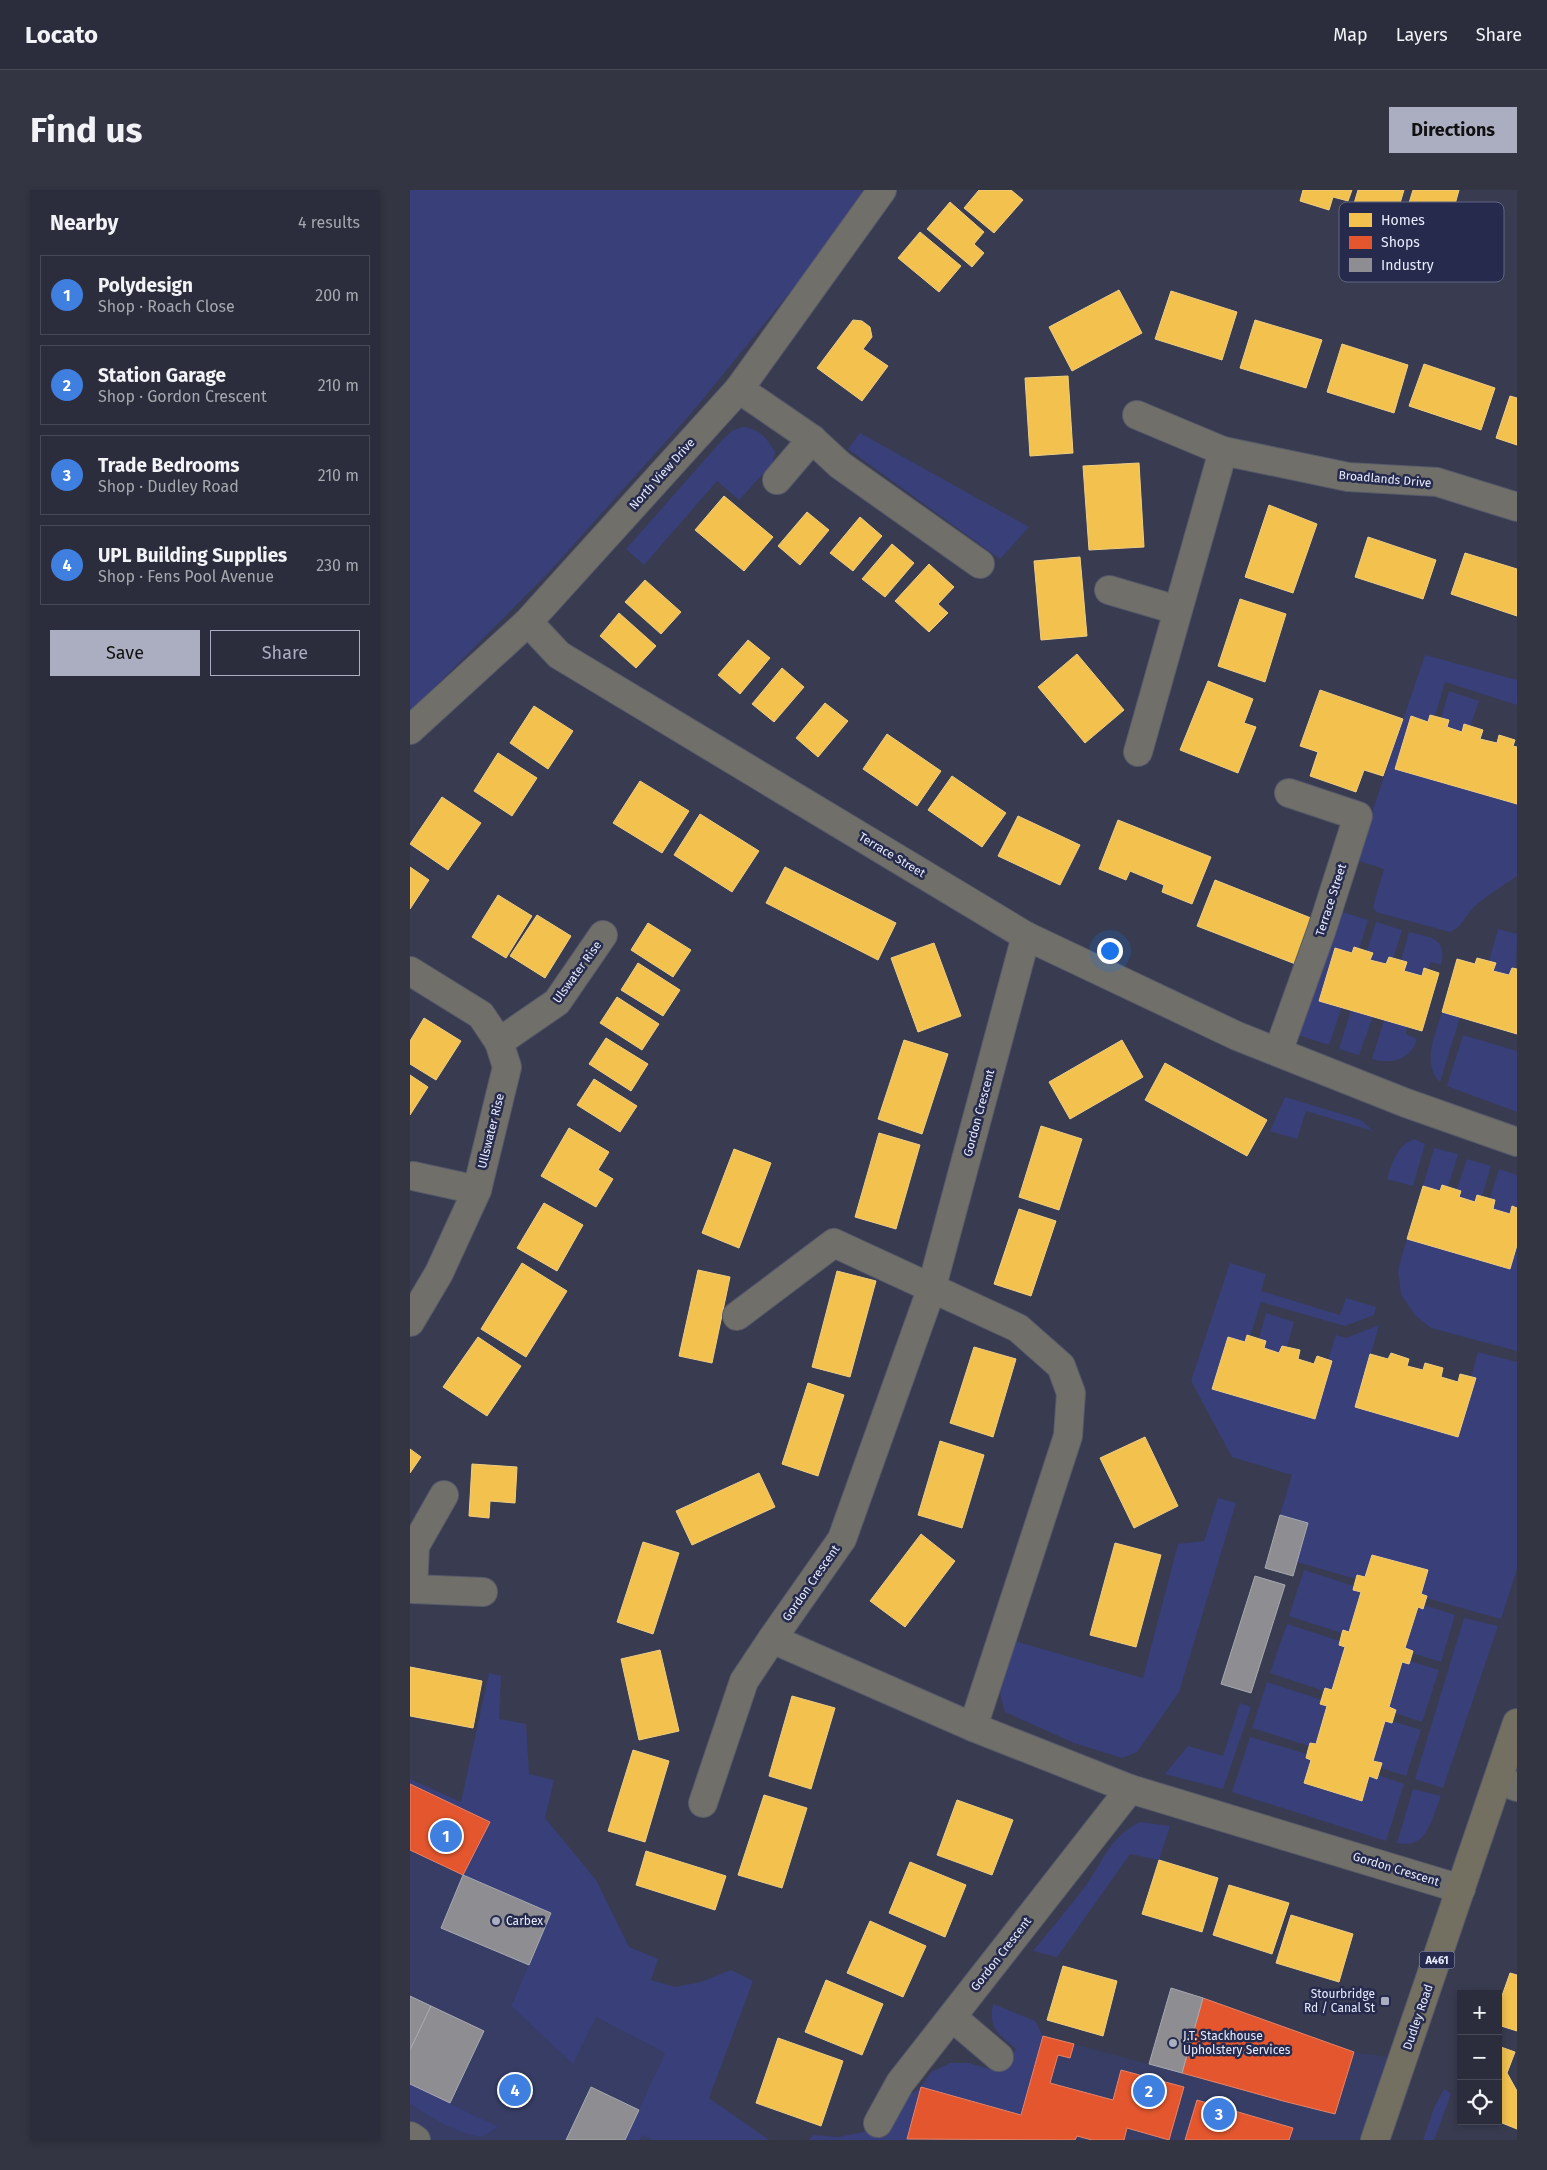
<!DOCTYPE html>
<html lang="en">
<head>
<meta charset="utf-8">
<style>
	body { margin:0; font-family:"Fira Sans",sans-serif; background:#333543; color:#f1f3f6 }
	.controls { position:absolute; right:15px; bottom:15px; display:grid; overflow:hidden; border-radius:0px; box-shadow:0 2px 8px #0003 }
	.controls button { width:45px; height:45px; display:grid; place-items:center; padding:0; border:0; border-bottom:1px solid #474956; background:#2b2d3c; color:#f1f3f6; font:25px sans-serif }
	.you { position:absolute; left:699px; top:760px; width:18px; height:18px; margin:-12px; border:4px solid #fff; border-radius:50%; background:#1a73e8; box-shadow:0 0 0 8px #1a73e833 }
	.badge { display:grid; place-items:center; width:32px; height:32px; border-radius:50%; background:#abaec1; color:#fff; font-size:16px; font-weight:700 }
	.pin { position:absolute; translate:-50% -50%; border:2px solid #fff; box-shadow:0 1px 5px #0006 }
	.list { margin:0; padding:0; list-style:none }
	h2 { display:flex; justify-content:space-between; align-items:center; height:65px; margin:0; padding:0 20px; font-size:21px }
	h2 small { font-size:16px; font-weight:400; color:#a6a8af }
	.list li { display:grid; grid-template-columns:32px 1fr auto; gap:15px; align-items:center; box-sizing:border-box; height:80px; margin:0 10px 10px; padding:0 10px; border:1px solid #474956; border-radius:0px }
	.list b { display:block; font-size:19px; white-space:nowrap }
	.list p { margin:0; font-size:16px; white-space:nowrap; color:#a6a8af }
	.list em { font-size:16px; font-style:normal; color:#a6a8af }
	.actions { display:flex; gap:10px; padding:15px 20px }
	.actions a { flex:1; padding:11px 0; border:1px solid #abaec1; border-radius:0px; text-align:center; font-size:18px; color:#abaec1 }
	.actions .main { background:#abaec1; color:#111 }
	.icon { flex:none; width:28px; height:28px; fill:none; stroke:currentColor; stroke-width:2; stroke-linecap:round; stroke-linejoin:round }
	.map { position:relative; flex:none; width:1107px; height:1950px; overflow:hidden; border-radius:0px }
	header { display:flex; align-items:center; gap:30px; box-sizing:border-box; height:70px; padding:0 25px; background:#2b2d3c; border-bottom:1px solid #474956 }
	header strong { font-size:24px }
	nav { display:flex; gap:28px; margin-inline-start:auto; font-size:18px }
	.intro { display:flex; align-items:center; justify-content:space-between; box-sizing:border-box; height:120px; padding:0 30px }
	h1 { margin:0; font-size:35px }
	.button { padding:12px 22px; border-radius:0px; background:#abaec1; color:#111; font-size:18px; font-weight:700 }
	main { display:flex; gap:30px; padding:0 30px }
	aside { flex:1; background:#2b2d3c; border-radius:0px; box-shadow:0 2px 8px #0003 }
	.map>svg:first-child { display:block }
	.built { fill:#373d64 }
	.green { fill:#383f79 }
	.homes { fill:#f2c14e; stroke:#efce83 }
	.shops { fill:#e4572e; stroke:#e5846c }
	.industry { fill:#8d8d92; stroke:#a8aab2 }
	.lines { fill:none; stroke-linecap:round; stroke-linejoin:round }
	.minor-casing { stroke:#575a6a; stroke-width:30 }
	.major-casing { stroke:#575a6a; stroke-width:30 }
	.minor { stroke:#706f69; stroke-width:28 }
	.major { stroke:#736f61; stroke-width:28 }
	.poi-dot { fill:#abaec1; stroke:#262b4d; stroke-width:2 }
	.labels { text-anchor:middle; dominant-baseline:central; stroke-width:5; stroke-linejoin:round; paint-order:stroke }
	.shield { fill:#262b4d; stroke:#aeb2c9; stroke-width:1 }
	.shield-label { font-size:11px; font-weight:bold; fill:#e8ecfe }
	.street-label { font-size:12px; fill:#e8ecfe; stroke:#262b4d }
	.poi-label { font-size:12px; fill:#e8ecfe; stroke:#262b4d; text-anchor:start }
	.key { fill:#262b4d; stroke:#606582; stroke-width:1 }
	.key-label { font-size:14px; fill:#e8ecfe }
</style>
</head>
<body>
<header>
<strong>Locato</strong>
<nav><a>Map</a><a>Layers</a><a>Share</a></nav>
</header>
<div class="intro"><h1>Find us</h1><a class="button">Directions</a></div>
<main>
<aside>
<h2>Nearby<small>4 results</small></h2>
<ul class="list">
<li><span class="badge" style="background:#3f7fe0">1</span><div><b>Polydesign</b><p>Shop · Roach Close</p></div><em>200 m</em></li>
<li><span class="badge" style="background:#3f7fe0">2</span><div><b>Station Garage</b><p>Shop · Gordon Crescent</p></div><em>210 m</em></li>
<li><span class="badge" style="background:#3f7fe0">3</span><div><b>Trade Bedrooms</b><p>Shop · Dudley Road</p></div><em>210 m</em></li>
<li><span class="badge" style="background:#3f7fe0">4</span><div><b>UPL Building Supplies</b><p>Shop · Fens Pool Avenue</p></div><em>230 m</em></li>
</ul>
<div class="actions"><a class="main">Save</a><a>Share</a></div>
</aside>
<div class="map">
<svg width="1107" height="1950" viewBox="0 0 1107 1950">
	<rect width="100%" height="100%" fill="#393c50"/>
	<g class="built">
		<polygon points="0,1589 80,1632 54,1685 141,1723 101,1816 163,1873 186,1827 255,1863 229,1920 232,1945 242,1950 0,1950"/>
		<polygon points="761,1798 793,1808 944,1862 993,1869 966,1950 497,1950 511,1897 611,1925 633,1846 739,1874"/>
	</g>
	<g class="green">
		<polygon points="0,0 453,0 394,85 284,220 140,381 0,522"/>
		<path d="M332 237C349 238 357 248 365 262L362 274 329 310 307 291 234 375 216 359 314 248 322 241Z"/>
		<polygon points="450,243 619,337 590,369 438,259"/>
		<path d="M1015 465 1107 490V515L1035 492 1025 526 1020 525 1018 532 1001 527 985 579 1107 614V686C1093 696 1077 705 1065 716 1055 725 1053 737 1040 742L966 722 963 717 974 679 946 670Z"/>
		<polygon points="1039,501 1069,511 1060,536 1054,535 1052,542 1037,537 1031,528"/>
		<polygon points="929,721 958,730 949,759 942,763 925,759 909,810 932,817 919,855 888,845"/>
		<polygon points="966,732 992,740 983,769 979,767 976,774 960,770 963,763 957,761"/>
		<polygon points="1088,739 1107,744 1106,779 1102,778 1099,785 1083,781 1085,773 1079,771"/>
		<path d="M999 742C1020 747 1038 748 1031 775L1021 772 1018 779H1014L1012 786 994 781 997 773 991 771Z"/>
		<polygon points="941,820 963,826 949,865 929,859"/>
		<path d="M1032 822 1050 827 1030 892C1011 873 1026 843 1032 822Z"/>
		<path d="M974 830 997 837 996 844 1007 849C1001 870 981 875 962 869Z"/>
		<polygon points="1053,845 1107,861 1107,922 1037,896"/>
		<polygon points="875,907 951,930 963,941 896,921 887,949 860,941"/>
		<path d="M1004 949 1015 954 1003 996 977 989C982 972 987 956 1004 949Z"/>
		<polygon points="1024,958 1048,964 1038,997 1032,995 1030,1001 1013,996"/>
		<polygon points="1057,969 1081,976 1072,1006 1067,1005 1065,1012 1049,1007 1051,1001 1047,999"/>
		<polygon points="1089,979 1107,985 1107,1014 1106,1017 1102,1016 1100,1024 1083,1019 1085,1011 1080,1008"/>
		<polygon points="997,1049 1100,1079 1107,1055 1107,1161 1021,1138 1005,1125 991,1104 988,1080"/>
		<polygon points="820,1073 856,1084 851,1101 930,1125 936,1108 966,1117 964,1125 935,1136 851,1112 840,1146 837,1145 835,1152 818,1147 802,1199 904,1229 922,1171 918,1170 926,1145 936,1148 969,1135 946,1217 1048,1246 1065,1188 1061,1187 1068,1162 1107,1172 1107,1379 1091,1429 1016,1408 1017,1406 1011,1404 1018,1380 963,1365 955,1387 947,1385 946,1389 887,1372 898,1334 870,1325 882,1285 822,1267 781,1191"/>
		<polygon points="856,1123 884,1132 877,1157 872,1156 869,1163 854,1158 855,1151 849,1148"/>
		<path d="M808 1308 826 1313 769 1502 727 1562 712 1568 664 1553 595 1522C585 1495 593 1477 601 1450L733 1488 768 1354 794 1351Z"/>
		<polygon points="894,1380 944,1396 943,1400 951,1402 939,1442 933,1440 932,1443 879,1426"/>
		<polygon points="1014,1415 1045,1425 1031,1472 1002,1463 1003,1461 995,1458 1008,1417 1013,1419"/>
		<polygon points="1054,1428 1088,1436 1033,1598 1005,1589"/>
		<polygon points="877,1434 930,1451 929,1455 935,1457 922,1500 914,1501 860,1483"/>
		<polygon points="1000,1471 1029,1480 1012,1532 985,1523 979,1517 992,1472 999,1474"/>
		<polygon points="79,1483 91,1486 89,1529 116,1534 119,1584 144,1590 135,1628 186,1690 219,1757 248,1769 241,1790 265,1797 291,1792 321,1780 343,1791 299,1908 359,1950 242,1950 232,1945 229,1950 215,1950 255,1863 186,1827 163,1874 101,1816 141,1723 53,1685 79,1632 0,1594 0,1589 51,1612"/>
		<polygon points="857,1492 912,1510 911,1514 917,1516 906,1554 899,1556 842,1538"/>
		<polygon points="830,1513 841,1517 813,1599 755,1584 778,1556 813,1566"/>
		<polygon points="975,1531 982,1533 982,1531 1011,1540 996,1586 971,1578 972,1573 963,1571"/>
		<polygon points="840,1547 897,1564 896,1568 901,1570 895,1594 952,1611 959,1586 967,1588 968,1585 994,1594 976,1651 822,1602"/>
		<path d="M1003 1599 1031 1606C1021 1629 1018 1660 987 1653Z"/>
		<path d="M730 1632 760 1636 749 1670 720 1664 647 1767 623 1761C640 1740 658 1719 674 1698 694 1671 698 1648 730 1632Z"/>
		<path d="M583 1814 625 1831 633 1846 611 1925 512 1898 497 1950H399L403 1945 428 1947 474 1938 493 1910 511 1897 521 1882 540 1873H559L589 1882 606 1859C589 1844 578 1839 583 1814Z"/>
		<path d="M0 1894 88 1937 71 1947C47 1943 20 1928 0 1913Z"/>
		<polygon points="1034,1899 1041,1904 1024,1950 1013,1950 1024,1918"/>
	</g>
	<g class="homes">
		<polygon points="569,0 601,0 613,10 584,43 554,18"/>
		<polygon points="893,0 942,0 938,11 923,7 919,20 890,11"/>
		<polygon points="948,0 994,0 985,30 943,17"/>
		<polygon points="1003,0 1049,0 1039,36 996,23"/>
		<polygon points="540,12 574,42 564,54 574,63 562,77 517,39"/>
		<polygon points="510,42 551,76 529,102 488,68"/>
		<polygon points="709,100 732,143 662,181 639,137"/>
		<polygon points="761,101 827,122 812,170 745,149"/>
		<polygon points="443,130 452,131 460,137 462,147 453,159 478,176 452,211 407,178"/>
		<polygon points="845,130 912,150 896,198 830,178"/>
		<polygon points="932,154 998,175 984,223 917,202"/>
		<polygon points="1014,174 1085,198 1071,240 999,216"/>
		<polygon points="658,186 663,263 620,266 615,188"/>
		<polygon points="1100,206 1107,208 1107,255 1086,248"/>
		<polygon points="729,273 734,357 679,360 673,276"/>
		<polygon points="314,306 363,347 334,381 285,340"/>
		<polygon points="859,315 907,334 883,403 835,387"/>
		<polygon points="397,322 419,340 390,375 368,356"/>
		<polygon points="450,327 472,346 443,381 420,363"/>
		<polygon points="958,347 1026,370 1013,409 945,387"/>
		<polygon points="482,354 504,373 475,407 452,389"/>
		<polygon points="1055,363 1107,379 1107,426 1041,404"/>
		<polygon points="670,367 677,446 631,450 624,371"/>
		<polygon points="519,374 544,397 528,414 538,423 519,442 485,411"/>
		<polygon points="235,390 271,422 251,444 215,412"/>
		<polygon points="830,409 876,424 855,492 808,476"/>
		<polygon points="209,423 246,456 226,478 190,446"/>
		<polygon points="338,450 360,468 330,504 308,485"/>
		<polygon points="667,464 714,520 675,553 628,497"/>
		<polygon points="372,478 394,497 364,532 342,514"/>
		<polygon points="798,491 843,509 834,533 846,537 828,583 770,560"/>
		<polygon points="910,500 993,529 973,586 954,580 946,602 900,586 908,562 890,556"/>
		<polygon points="415,513 438,531 408,567 386,548"/>
		<polygon points="124,516 163,541 138,579 100,553"/>
		<polygon points="1020,525 1039,530 1037,537 1052,542 1054,534 1073,540 1070,549 1087,553 1089,545 1105,550 1103,556 1107,557 1107,614 985,579 1001,526 1018,532"/>
		<polygon points="477,544 531,581 507,616 453,579"/>
		<polygon points="88,563 127,588 102,626 64,601"/>
		<polygon points="542,586 596,623 572,657 518,620"/>
		<polygon points="230,591 279,621 252,663 203,633"/>
		<polygon points="32,607 71,633 38,680 0,654"/>
		<polygon points="290,624 349,661 322,702 264,665"/>
		<polygon points="608,626 670,655 650,695 588,666"/>
		<polygon points="708,630 801,667 782,714 752,702 754,695 720,681 716,690 689,679"/>
		<polygon points="0,677 19,690 0,719"/>
		<polygon points="375,677 486,733 468,770 356,713"/>
		<polygon points="805,690 906,730 888,775 787,736"/>
		<polygon points="88,705 122,726 96,768 62,747"/>
		<polygon points="127,725 161,746 135,788 100,766"/>
		<polygon points="238,733 281,760 263,787 221,760"/>
		<polygon points="524,753 551,826 508,842 481,768"/>
		<polygon points="944,757 963,763 960,770 976,774 979,767 997,772 994,781 1012,786 1014,778 1029,783 1012,841 909,811 925,758 942,763"/>
		<polygon points="1067,768 1086,773 1083,781 1099,785 1102,778 1107,779 1107,844 1032,822 1047,769 1065,774"/>
		<polygon points="228,773 270,800 253,826 211,800"/>
		<polygon points="207,807 249,834 232,860 190,833"/>
		<polygon points="14,828 51,851 26,890 0,874 0,851"/>
		<polygon points="196,848 238,874 221,901 179,874"/>
		<polygon points="494,850 538,864 512,944 468,929"/>
		<polygon points="712,850 733,887 660,929 639,892"/>
		<polygon points="755,873 857,930 837,966 735,910"/>
		<polygon points="0,885 18,897 0,925"/>
		<polygon points="184,889 227,916 210,942 167,915"/>
		<polygon points="631,936 672,949 649,1020 609,1007"/>
		<polygon points="159,938 199,962 188,980 203,989 186,1017 131,986"/>
		<polygon points="469,943 510,955 486,1039 445,1027"/>
		<polygon points="324,959 361,973 329,1058 292,1043"/>
		<polygon points="1032,995 1051,1001 1049,1007 1065,1012 1067,1005 1085,1010 1083,1019 1100,1024 1102,1016 1107,1018 1107,1055 1100,1079 997,1049 1013,996 1030,1001"/>
		<polygon points="134,1013 173,1035 147,1081 107,1058"/>
		<polygon points="609,1019 646,1031 621,1106 584,1094"/>
		<polygon points="112,1073 157,1101 116,1167 71,1139"/>
		<polygon points="288,1080 320,1087 302,1173 269,1166"/>
		<polygon points="427,1081 466,1091 440,1187 402,1177"/>
		<polygon points="837,1145 856,1151 854,1158 869,1163 872,1156 890,1160 888,1169 904,1174 907,1166 922,1171 905,1229 802,1199 818,1147 835,1152"/>
		<polygon points="68,1147 111,1176 77,1226 33,1197"/>
		<polygon points="564,1157 606,1169 583,1247 540,1233"/>
		<polygon points="981,1163 999,1169 997,1176 1013,1180 1015,1173 1033,1178 1031,1187 1048,1192 1050,1184 1066,1188 1048,1247 945,1217 960,1164 978,1169"/>
		<polygon points="398,1193 434,1205 408,1286 372,1274"/>
		<polygon points="735,1247 768,1316 724,1338 690,1268"/>
		<polygon points="530,1251 574,1265 552,1338 508,1325"/>
		<polygon points="0,1259 11,1267 0,1283"/>
		<polygon points="62,1274 107,1277 105,1313 80,1311 79,1328 59,1326"/>
		<polygon points="349,1283 365,1317 282,1355 266,1321"/>
		<polygon points="511,1344 545,1371 495,1437 460,1411"/>
		<polygon points="233,1352 269,1363 243,1444 207,1432"/>
		<polygon points="705,1353 751,1365 726,1457 680,1445"/>
		<polygon points="962,1365 1018,1380 1011,1404 1017,1406 1013,1419 1008,1417 995,1458 1003,1461 1000,1471 999,1474 992,1472 979,1517 986,1520 982,1533 975,1531 963,1571 972,1573 967,1589 959,1586 952,1611 894,1593 901,1570 896,1568 898,1560 900,1553 906,1554 917,1516 910,1514 914,1501 915,1498 922,1500 935,1457 929,1455 932,1443 933,1440 939,1442 951,1402 943,1400 944,1396 947,1385 955,1387"/>
		<polygon points="250,1460 269,1541 229,1550 211,1469"/>
		<polygon points="0,1477 72,1491 63,1538 0,1526"/>
		<polygon points="382,1506 425,1518 401,1599 359,1586"/>
		<polygon points="223,1560 259,1571 235,1652 198,1641"/>
		<polygon points="354,1605 397,1618 372,1698 328,1685"/>
		<polygon points="547,1610 603,1630 582,1685 527,1665"/>
		<polygon points="236,1661 316,1686 305,1720 226,1695"/>
		<polygon points="749,1670 808,1688 792,1742 732,1724"/>
		<polygon points="500,1672 556,1695 535,1747 479,1723"/>
		<polygon points="819,1695 879,1713 862,1764 803,1745"/>
		<polygon points="881,1725 943,1744 929,1792 866,1773"/>
		<polygon points="460,1731 516,1756 493,1807 437,1783"/>
		<polygon points="653,1776 707,1791 693,1846 637,1830"/>
		<polygon points="1100,1783 1107,1785 1107,1841 1088,1835 1088,1817"/>
		<polygon points="416,1790 473,1814 452,1865 395,1842"/>
		<polygon points="368,1848 433,1871 411,1936 346,1913"/>
		<polygon points="1088,1856 1105,1862 1097,1883 1107,1901 1107,1939 1087,1931"/>
	</g>
	<g class="shops">
		<polygon points="0,1594 80,1632 53,1685 0,1660"/>
		<polygon points="793,1808 944,1862 925,1924 873,1911 772,1883"/>
		<polygon points="633,1846 664,1854 660,1868 648,1865 640,1893 703,1910 711,1880 774,1897 759,1950 717,1938 714,1950 682,1950 667,1946 665,1950 497,1949 511,1897 611,1925"/>
		<polygon points="787,1910 883,1938 879,1950 775,1950"/>
	</g>
	<g class="industry">
		<polygon points="870,1325 898,1333 883,1386 855,1378"/>
		<polygon points="845,1386 875,1395 841,1503 811,1494"/>
		<polygon points="53,1685 141,1723 119,1775 31,1738"/>
		<polygon points="761,1798 793,1808 772,1883 739,1874"/>
		<polygon points="0,1806 21,1816 0,1860"/>
		<polygon points="21,1816 74,1841 40,1913 0,1894 0,1860"/>
		<polygon points="181,1897 229,1920 215,1950 156,1950"/>
	</g>
	<g class="lines">
		<g class="minor-casing">
			<g id="minor">
				<polyline points="329,199 402,249 430,275 570,374"/>
				<polyline points="727,225 813,261 938,287 1027,292 1107,317"/>
				<polyline points="367,290 402,249"/>
				<polyline points="699,400 767,420"/>
				<polyline points="118,432 149,465 616,746 827,846 996,913 1107,952"/>
				<polyline points="0,540 118,432 329,199 472,0"/>
				<polyline points="728,562 813,261"/>
				<polyline points="616,746 521,1100 432,1349 362,1449 563,1537 720,1599 1051,1699"/>
				<polyline points="0,781 71,825 89,852 97,877 67,1000 29,1083 0,1132"/>
				<polyline points="89,852 147,812 193,745"/>
				<polyline points="868,862 912,739 948,626 879,603"/>
				<polyline points="3,986 67,1000"/>
				<polyline points="327,1126 424,1053 608,1138 651,1176 661,1203 658,1246 563,1537"/>
				<polyline points="34,1305 5,1356 3,1399 73,1402"/>
				<polyline points="1089,1590 1107,1597"/>
				<polyline points="293,1613 334,1491 362,1449"/>
				<polyline points="542,1827 589,1867"/>
				<polyline points="468,1933 490,1893 720,1599"/>
				<polyline points="0,1946 6,1950"/>
			</g>
		</g>
		<g class="major-casing">
			<polyline id="major" points="965,1950 1107,1533"/>
		</g>
		<use href="#minor" class="minor"/>
		<use href="#major" class="major"/>
	</g>
	<g class="poi-dot">
		<circle cx="86" cy="1731" r="5"/>
		<rect x="970" y="1806" width="10" height="10" rx="2.5"/>
		<circle cx="763" cy="1853" r="5"/>
	</g>
	<g class="labels">
		<rect class="shield" x="1009.5" y="1761.5" width="35" height="17" rx="4"/>
		<g class="shield-label">
			<text x="1027" y="1770">A461</text>
		</g>
		<g class="street-label">
			<text transform="translate(252 284) rotate(-48)">North View Drive</text>
			<text transform="translate(975 289) rotate(5)">Broadlands Drive</text>
			<text transform="translate(482 665) rotate(31)">Terrace Street</text>
			<text transform="translate(921 710) rotate(-72)">Terrace Street</text>
			<text transform="translate(167 782) rotate(-54)">Ulswater Rise</text>
			<text transform="translate(569 923) rotate(-75)">Gordon Crescent</text>
			<text transform="translate(81 941) rotate(-76)">Ullswater Rise</text>
			<text transform="translate(401 1393) rotate(-55)">Gordon Crescent</text>
			<text transform="translate(986 1679) rotate(17)">Gordon Crescent</text>
			<text transform="translate(591 1764) rotate(-52)">Gordon Crescent</text>
			<text transform="translate(1008 1827) rotate(-71)">Dudley Road</text>
		</g>
		<g class="poi-label">
			<text x="96" y="1731">Carbex</text>
			<text x="965" y="1804" text-anchor="end">Stourbridge<tspan x="965" dy="14">Rd / Canal St</tspan></text>
			<text x="773" y="1846">J.T. Stackhouse<tspan x="773" dy="14">Upholstery Services</tspan></text>
		</g>
	</g>
	<rect x="929" y="12" width="165" height="80" rx="8" class="key"/>
	<rect x="939" y="23" width="23" height="14" fill="#f2c14e"/>
	<rect x="939" y="46" width="23" height="13" fill="#e4572e"/>
	<rect x="939" y="68" width="23" height="14" fill="#8d8d92"/>
	<g class="key-label">
		<text x="971" y="35">Homes</text>
		<text x="971" y="57">Shops</text>
		<text x="971" y="80">Industry</text>
	</g>
</svg>
<div class="controls">
<button>+</button>
<button>−</button>
<button><svg class="icon" aria-label="locate" viewBox="0 0 24 24"><circle cx="12" cy="12" r="6"/><path d="M12 2v4M12 18v4M2 12h4M18 12h4"/></svg></button>
</div>
<div class="you"></div>
<div class="pin badge" style="left:36px;top:1646px;background:#3f7fe0">1</div>
<div class="pin badge" style="left:739px;top:1901px;background:#3f7fe0">2</div>
<div class="pin badge" style="left:809px;top:1924px;background:#3f7fe0">3</div>
<div class="pin badge" style="left:105px;top:1900px;background:#3f7fe0">4</div>
</div>
</main>
</body>
</html>
